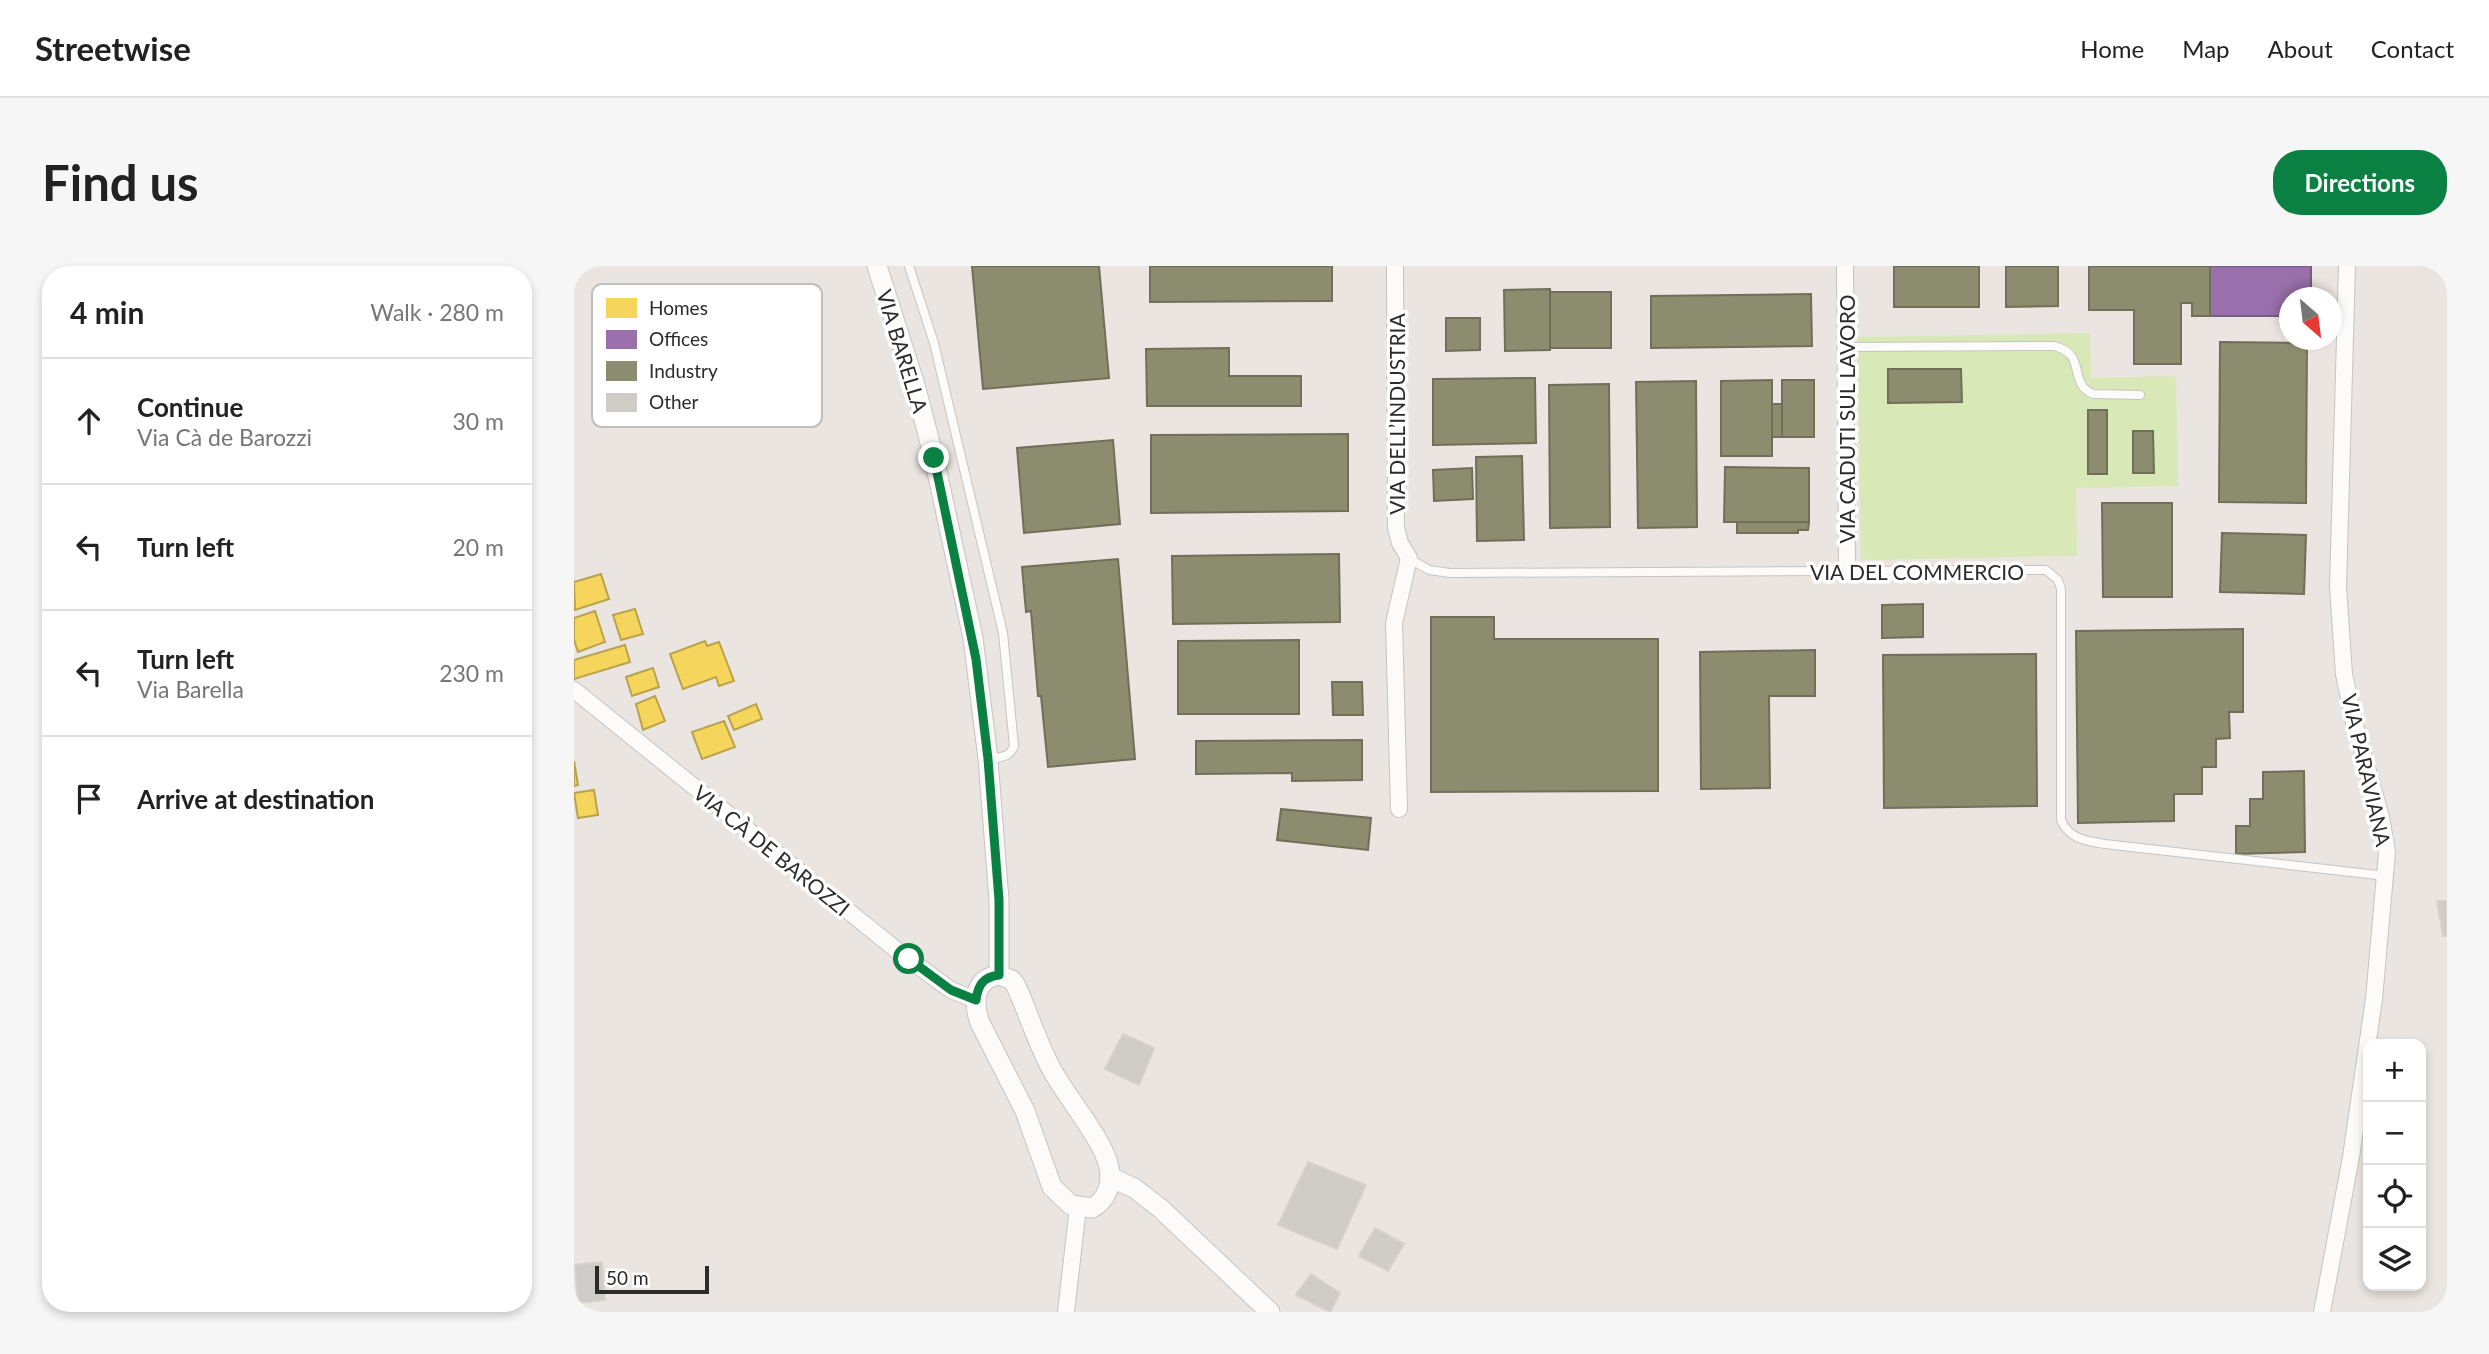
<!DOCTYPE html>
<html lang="en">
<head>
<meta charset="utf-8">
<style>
	body { margin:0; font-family:Lato,sans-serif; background:#f6f6f6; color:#222 }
	.controls { position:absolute; right:21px; bottom:21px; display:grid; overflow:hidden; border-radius:14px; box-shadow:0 4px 10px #0003 }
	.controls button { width:63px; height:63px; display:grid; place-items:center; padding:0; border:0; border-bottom:2px solid #e0e0e0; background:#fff; color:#222; font:35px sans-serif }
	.compass { position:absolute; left:1705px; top:21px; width:63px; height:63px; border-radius:50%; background:#fff; box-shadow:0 4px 10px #0003; rotate:152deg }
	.scale { position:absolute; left:21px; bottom:18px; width:114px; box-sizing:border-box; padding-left:7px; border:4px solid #2b2b2b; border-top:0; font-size:19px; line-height:24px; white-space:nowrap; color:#2b2b2b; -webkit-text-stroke:5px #fff; paint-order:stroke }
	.stop { position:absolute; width:21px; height:21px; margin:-16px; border:5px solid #0b8043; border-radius:50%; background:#fff }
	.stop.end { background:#0b8043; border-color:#fff; box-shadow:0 2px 7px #0008 }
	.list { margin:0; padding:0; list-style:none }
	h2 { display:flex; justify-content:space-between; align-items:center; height:91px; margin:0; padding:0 28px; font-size:30px }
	h2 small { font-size:23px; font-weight:400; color:#767676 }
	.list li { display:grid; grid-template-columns:46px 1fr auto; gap:21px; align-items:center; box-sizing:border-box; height:126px; padding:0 28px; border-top:2px solid #e0e0e0 }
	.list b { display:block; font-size:26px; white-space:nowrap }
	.list p { margin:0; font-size:23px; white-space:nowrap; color:#767676 }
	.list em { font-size:23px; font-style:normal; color:#767676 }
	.icon { flex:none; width:38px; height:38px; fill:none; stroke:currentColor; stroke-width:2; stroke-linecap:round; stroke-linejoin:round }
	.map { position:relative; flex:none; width:1873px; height:1046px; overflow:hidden; border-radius:28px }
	header { display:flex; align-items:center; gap:42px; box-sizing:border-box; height:98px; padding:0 35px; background:#fff; border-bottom:2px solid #e0e0e0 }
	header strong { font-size:33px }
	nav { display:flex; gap:38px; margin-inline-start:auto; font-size:24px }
	.intro { display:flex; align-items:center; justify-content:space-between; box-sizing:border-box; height:168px; padding:0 42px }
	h1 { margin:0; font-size:49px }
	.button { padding:18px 32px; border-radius:28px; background:#0b8043; color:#fff; font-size:24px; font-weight:700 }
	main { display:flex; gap:42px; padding:0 42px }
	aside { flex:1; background:#fff; border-radius:28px; box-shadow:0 4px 10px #0003 }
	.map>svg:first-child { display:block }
	.pitch { fill:#d8e9b7 }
	.homes { fill:#f6d55c; stroke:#b9a24d; stroke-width:2 }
	.offices { fill:#9970ab; stroke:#785b85; stroke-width:2 }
	.industry { fill:#8c8c6e; stroke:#6f6f5a; stroke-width:2 }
	.building { fill:#cfcbc7; stroke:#d5d1cd; stroke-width:2 }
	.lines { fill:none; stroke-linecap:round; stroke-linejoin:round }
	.service-casing { stroke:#c5c4c3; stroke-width:10 }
	.minor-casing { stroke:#c5c4c3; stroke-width:18 }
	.tertiary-casing { stroke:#c5c4c3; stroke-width:21 }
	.service { stroke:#fcfbfa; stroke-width:8 }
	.minor { stroke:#fcfbfa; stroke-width:16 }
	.tertiary { stroke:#fcfbfa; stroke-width:19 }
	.route { stroke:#0b8043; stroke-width:9 }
	.labels { text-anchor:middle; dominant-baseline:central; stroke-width:7; stroke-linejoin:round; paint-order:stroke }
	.street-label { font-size:21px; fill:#2b2b2b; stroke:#fff }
	.key { fill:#fff; stroke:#bfbfbf; stroke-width:2 }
	.key-label { font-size:19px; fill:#2b2b2b }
</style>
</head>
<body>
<header>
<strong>Streetwise</strong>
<nav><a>Home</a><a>Map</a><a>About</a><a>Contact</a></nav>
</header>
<div class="intro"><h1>Find us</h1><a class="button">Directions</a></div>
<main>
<aside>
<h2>4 min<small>Walk · 280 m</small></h2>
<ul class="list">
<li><svg class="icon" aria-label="ahead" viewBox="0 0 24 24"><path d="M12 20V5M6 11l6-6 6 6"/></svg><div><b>Continue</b><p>Via Cà de Barozzi</p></div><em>30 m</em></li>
<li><svg class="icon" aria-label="left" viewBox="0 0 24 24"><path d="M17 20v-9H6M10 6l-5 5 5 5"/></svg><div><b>Turn left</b></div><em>20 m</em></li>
<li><svg class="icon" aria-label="left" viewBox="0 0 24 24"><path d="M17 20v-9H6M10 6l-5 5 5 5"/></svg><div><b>Turn left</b><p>Via Barella</p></div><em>230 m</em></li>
<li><svg class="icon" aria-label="arrive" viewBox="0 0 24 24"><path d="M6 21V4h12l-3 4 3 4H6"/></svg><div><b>Arrive at destination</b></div></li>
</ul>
</aside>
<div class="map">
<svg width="1873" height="1046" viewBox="0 0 1873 1046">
	<rect width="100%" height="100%" fill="#eae5e0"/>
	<polygon class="pitch" points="1516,67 1517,112 1602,110 1604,220 1502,222 1503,290 1287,294 1283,71"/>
	<g class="homes">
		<polygon points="27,308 35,333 1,344 0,316"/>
		<polygon points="61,343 69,368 47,374 39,349"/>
		<polygon points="21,345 31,376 4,386 0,374 0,352"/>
		<polygon points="131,375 133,380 145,376 160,415 145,420 142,411 109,423 96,388"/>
		<polygon points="51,379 56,396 0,413 0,394"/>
		<polygon points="79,402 85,421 58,430 52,411"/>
		<polygon points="81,430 91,455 69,464 62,438"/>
		<polygon points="182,438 188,453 160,464 154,450"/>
		<polygon points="150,455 161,481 128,493 118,466"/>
		<polygon points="0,495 4,519 0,520"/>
		<polygon points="20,524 24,549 4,552 0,527"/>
	</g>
	<polygon class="offices" points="1636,0 1737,0 1737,32 1716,32 1716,50 1636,50"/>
	<g class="industry">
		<polygon points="398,0 525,0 535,112 409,123"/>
		<polygon points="576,0 758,0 758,35 576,36"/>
		<rect x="1320" y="0" width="85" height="41"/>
		<polygon points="1432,0 1484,0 1484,40 1432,41"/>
		<polygon points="1515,0 1636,0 1636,50 1618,50 1618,37 1607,37 1607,98 1560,98 1560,44 1515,44"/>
		<polygon points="976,23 976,84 931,85 930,24"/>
		<rect x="976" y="26" width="61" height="56"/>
		<polygon points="1237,28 1238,80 1077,82 1077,30"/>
		<polygon points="872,52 906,52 906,84 872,85"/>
		<polygon points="1646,76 1733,77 1732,237 1645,236"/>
		<polygon points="655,82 655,110 727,110 727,140 573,140 572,83"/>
		<polygon points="1314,103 1387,103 1388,136 1314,137"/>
		<polygon points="961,112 962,177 859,179 859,113"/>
		<polygon points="1198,114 1198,190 1147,190 1147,115"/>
		<rect x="1208" y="114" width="32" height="57"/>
		<polygon points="1122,115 1123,261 1064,262 1062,116"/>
		<polygon points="1035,118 1036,261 976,262 975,119"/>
		<rect x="1198" y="138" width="10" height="33"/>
		<rect x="1514" y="144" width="19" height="64"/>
		<polygon points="1559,165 1579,165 1580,207 1559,207"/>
		<polygon points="774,168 774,245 577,247 577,169"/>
		<polygon points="539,174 546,258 450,267 443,182"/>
		<polygon points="948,190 950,274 903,275 902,191"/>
		<polygon points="1151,201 1235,202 1235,256 1150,256"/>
		<polygon points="898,202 899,233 860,235 859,204"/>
		<polygon points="1528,237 1598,237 1598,331 1529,331"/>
		<polygon points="1163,256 1235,256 1234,264 1224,264 1224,267 1163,267"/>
		<polygon points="1648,267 1732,269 1730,328 1646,326"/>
		<polygon points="765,288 766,356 599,358 598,290"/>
		<polygon points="544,293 561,493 474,501 467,430 464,430 457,345 452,346 448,301"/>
		<polygon points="1349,338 1349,371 1308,372 1308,339"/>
		<polygon points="857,351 920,351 920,373 1084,373 1084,525 857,526"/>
		<polygon points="1669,363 1669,446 1655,446 1656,472 1642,473 1642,501 1628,501 1628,528 1600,528 1600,555 1504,557 1502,365"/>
		<polygon points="725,374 725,448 604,448 604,375"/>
		<polygon points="1241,384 1241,430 1195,430 1196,522 1127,523 1126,386"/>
		<polygon points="1462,388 1463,540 1310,542 1309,389"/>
		<polygon points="758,416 788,416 789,449 759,449"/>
		<polygon points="788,474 788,514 718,515 718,507 622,508 622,475"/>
		<polygon points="1730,505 1731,586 1662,588 1662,560 1676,560 1676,533 1689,533 1689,506"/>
		<polygon points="707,543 797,552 794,584 703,574"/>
	</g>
	<g class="building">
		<polygon points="1863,635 1873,635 1873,670 1869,670"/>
		<polygon points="549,768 580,782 565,819 531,803"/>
		<polygon points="734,896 792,919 763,983 704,959"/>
		<polygon points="801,962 830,978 814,1005 785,990"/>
		<polygon points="28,996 31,1034 4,1037 1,999"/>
		<polygon points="737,1008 766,1027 756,1046 722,1029"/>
	</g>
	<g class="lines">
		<g class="service-casing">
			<g id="service">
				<path d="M335 0 360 77 429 367 440 480C436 492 425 491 414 493"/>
				<path d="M1271 81 1480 80C1514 88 1493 117 1519 128L1566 129"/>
				<path d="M836 293 855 304 876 307 1472 304 1484 314 1487 323V554C1495 573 1512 575 1531 578L1812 610"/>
			</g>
		</g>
		<g class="minor-casing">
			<g id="minor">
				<polyline points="821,0 822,262 826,277 835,292 820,357 825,543"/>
				<polyline points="1271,0 1273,306"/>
				<polyline points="0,424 325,686 377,724 402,734"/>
				<polyline points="492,1046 504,941"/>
				<polyline points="1748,1046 1777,891 1800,733 1813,586 1807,551 1780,456 1770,408 1764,321 1773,0"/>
			</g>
		</g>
		<g class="tertiary-casing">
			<g id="tertiary">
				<polyline points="303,0 341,119 360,192 399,372 414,493 425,634 425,709"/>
				<path d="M425 709 438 714 442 720C455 748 463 777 478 804 492 830 530 875 535 901 538 918 534 933 518 942L497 939 478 921 451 845 406 757C399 737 399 713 425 709Z"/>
				<polyline points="536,911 560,922 586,942 696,1046"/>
			</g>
		</g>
		<use href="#service" class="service"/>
		<use href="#minor" class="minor"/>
		<use href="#tertiary" class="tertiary"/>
	</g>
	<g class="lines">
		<path class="route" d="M335 693 377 724 402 734C404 719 409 711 425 709V634L414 493 402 393 360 192"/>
	</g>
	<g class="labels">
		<g class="street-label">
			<text transform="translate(329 85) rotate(73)">VIA BARELLA</text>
			<text transform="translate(822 148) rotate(-90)">VIA DELL’INDUSTRIA</text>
			<text transform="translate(1272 153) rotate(-90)">VIA CADUTI SUL LAVORO</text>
			<text x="1343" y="305">VIA DEL COMMERCIO</text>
			<text transform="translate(1793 504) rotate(77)">VIA PARAVIANA</text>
			<text transform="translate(198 584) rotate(39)">VIA CÀ DE BAROZZI</text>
		</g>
	</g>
	<rect x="18" y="18" width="230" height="143" rx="10" class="key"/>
	<rect x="32" y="32" width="31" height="20" fill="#f6d55c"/>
	<rect x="32" y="64" width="31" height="19" fill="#9970ab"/>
	<rect x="32" y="95" width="31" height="20" fill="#8c8c6e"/>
	<rect x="32" y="127" width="31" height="19" fill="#cfcbc7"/>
	<g class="key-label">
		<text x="75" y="49">Homes</text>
		<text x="75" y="80">Offices</text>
		<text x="75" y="112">Industry</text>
		<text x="75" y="143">Other</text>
	</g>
</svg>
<div class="controls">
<button>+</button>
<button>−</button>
<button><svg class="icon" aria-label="locate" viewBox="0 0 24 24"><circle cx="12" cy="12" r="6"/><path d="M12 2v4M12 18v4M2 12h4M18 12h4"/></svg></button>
<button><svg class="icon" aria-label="layers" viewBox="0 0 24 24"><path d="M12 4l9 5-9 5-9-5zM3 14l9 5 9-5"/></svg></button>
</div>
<svg class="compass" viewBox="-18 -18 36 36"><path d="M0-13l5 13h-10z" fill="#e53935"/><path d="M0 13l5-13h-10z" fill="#767676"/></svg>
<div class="scale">50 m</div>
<div class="stop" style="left:335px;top:693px"></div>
<div class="stop end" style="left:360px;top:192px"></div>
</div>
</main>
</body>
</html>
